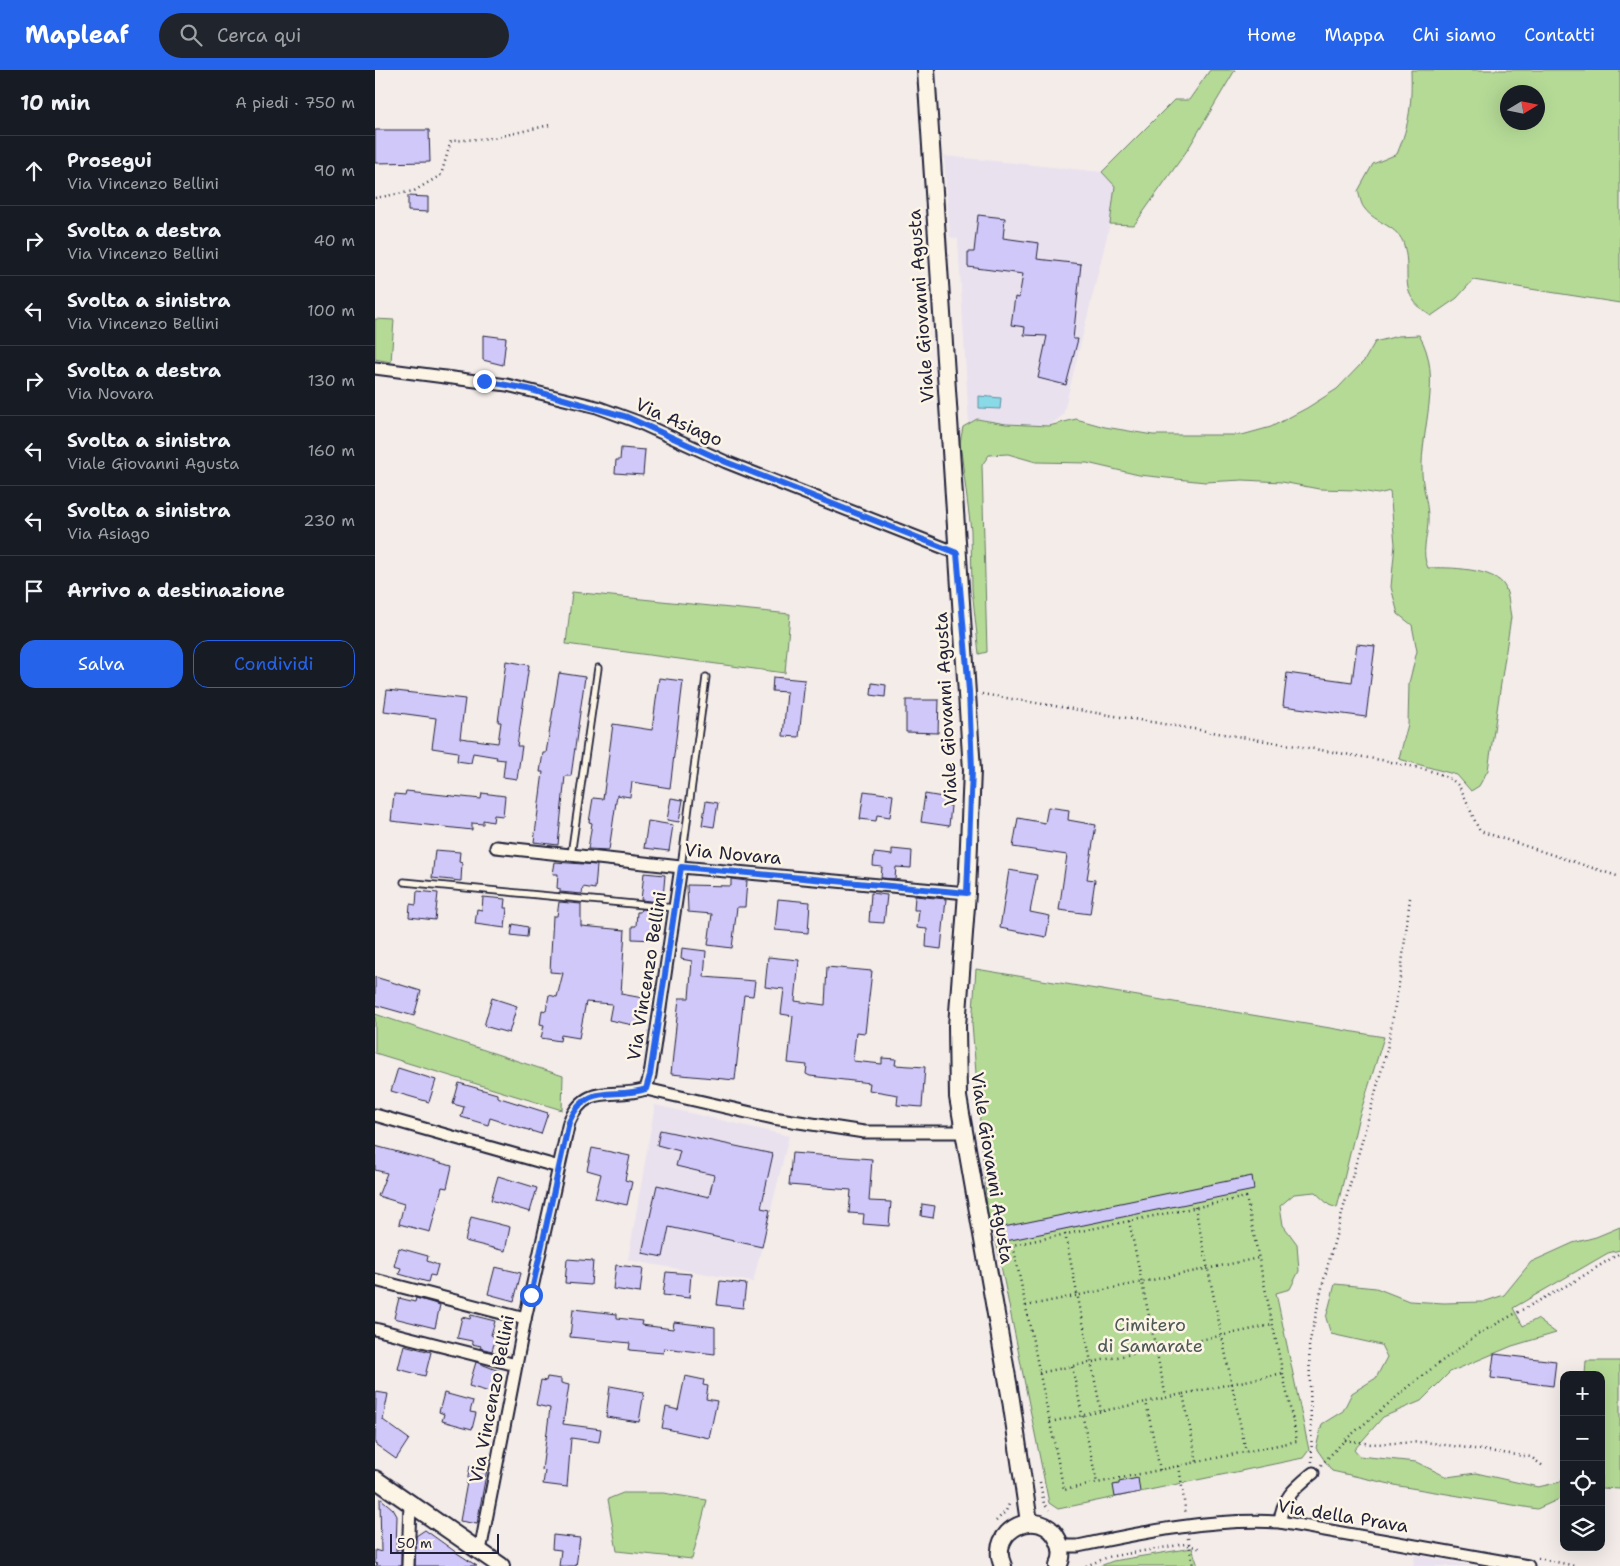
<!DOCTYPE html>
<html lang="it">
<head>
<meta charset="utf-8">
<style>
	body { margin:0; font-family:"Shantell Sans",sans-serif; background:#20242c; color:#f1f3f6 }
	.controls { position:absolute; right:15px; bottom:15px; display:grid; overflow:hidden; border-radius:10px; box-shadow:0 5px 20px #0002 }
	.controls button { width:45px; height:45px; display:grid; place-items:center; padding:0; border:0; border-bottom:1px solid #363941; background:#171b24; color:#f1f3f6; font:25px sans-serif }
	.compass { position:absolute; left:1125px; top:15px; width:45px; height:45px; border-radius:50%; background:#171b24; box-shadow:0 5px 20px #0002; rotate:80deg }
	.scale { position:absolute; left:15px; bottom:12px; width:109px; box-sizing:border-box; padding-left:5px; border:2px solid #22223b; border-top:0; font-size:14px; line-height:18px; white-space:nowrap; color:#22223b; -webkit-text-stroke:4px #fcf5e5; paint-order:stroke }
	.stop { position:absolute; width:15px; height:15px; margin:-11px; border:4px solid #2563eb; border-radius:50%; background:#fff }
	.stop.end { background:#2563eb; border-color:#fff; box-shadow:0 1px 5px #0008 }
	.list { margin:0; padding:0; list-style:none }
	h2 { display:flex; justify-content:space-between; align-items:center; height:65px; margin:0; padding:0 20px; font-size:21px }
	h2 small { font-size:16px; font-weight:400; color:#9ea1a6 }
	.list li { display:grid; grid-template-columns:32px 1fr auto; gap:15px; align-items:center; box-sizing:border-box; height:70px; padding:0 20px; border-top:1px solid #363941 }
	.list b { display:block; font-size:19px; white-space:nowrap }
	.list p { margin:0; font-size:16px; white-space:nowrap; color:#9ea1a6 }
	.list em { font-size:16px; font-style:normal; color:#9ea1a6 }
	.actions { display:flex; gap:10px; padding:15px 20px }
	.actions a { flex:1; padding:11px 0; border:1px solid #2563eb; border-radius:15px; text-align:center; font-size:18px; color:#2563eb }
	.actions .main { background:#2563eb; color:#fff }
	.icon { flex:none; width:28px; height:28px; fill:none; stroke:currentColor; stroke-width:2; stroke-linecap:round; stroke-linejoin:round }
	.map { position:relative; flex:none; width:1245px; height:1496px; overflow:hidden }
	header { display:flex; align-items:center; gap:30px; box-sizing:border-box; height:70px; padding:0 25px; background:#2563eb; color:#fff }
	header strong { font-size:24px }
	nav { display:flex; gap:28px; margin-inline-start:auto; font-size:18px }
	.search { width:350px; height:45px; background:#20242c; display:flex; align-items:center; gap:12px; box-sizing:border-box; padding:0 18px; border-radius:28px; color:#9ea1a6; font-size:19px }
	main { display:flex }
	aside { flex:1; background:#171b24 }
	.map>svg:first-child { display:block }
	.built { fill:#e9e1ee }
	.green { fill:#b5da96; stroke:#6c7e68; fill-rule:evenodd }
	.water { fill:#8ad9e7; stroke:#6090a2 }
	.building { fill:#d1c8fa; stroke:#22223b }
	.lines { fill:none; stroke-linecap:round; stroke-linejoin:round }
	.lane-casing { stroke:#22223b; stroke-width:9 }
	.street-casing { stroke:#22223b; stroke-width:15 }
	.secondary-casing { stroke:#22223b; stroke-width:20 }
	.path { stroke:#22223b; stroke-width:2.5; stroke-dasharray:1 4; stroke-linecap:butt }
	.lane { stroke:#fcf5e5; stroke-width:5.5 }
	.street { stroke:#fcf5e5; stroke-width:11 }
	.secondary { stroke:#fcf5e5; stroke-width:16 }
	.route { stroke:#2563eb; stroke-width:6 }
	.labels { text-anchor:middle; dominant-baseline:central; stroke-width:5; stroke-linejoin:round; paint-order:stroke }
	.street-label { font-size:18px; fill:#22223b; stroke:#fcf5e5 }
	.park-label { font-size:18px; fill:#4e5956; stroke:#fcf5e5 }
</style>
</head>
<body>
<header>
<strong>Mapleaf</strong>
<div class="search"><svg class="icon" aria-label="search" viewBox="0 0 24 24"><circle cx="10" cy="10" r="6"/><path d="M15 15l6 6"/></svg>Cerca qui</div>
<nav><a>Home</a><a>Mappa</a><a>Chi siamo</a><a>Contatti</a></nav>
</header>
<main>
<aside>
<h2>10 min<small>A piedi · 750 m</small></h2>
<ul class="list">
<li><svg class="icon" aria-label="ahead" viewBox="0 0 24 24"><path d="M12 20V5M6 11l6-6 6 6"/></svg><div><b>Prosegui</b><p>Via Vincenzo Bellini</p></div><em>90 m</em></li>
<li><svg class="icon" aria-label="right" viewBox="0 0 24 24"><path d="M7 20v-9h11M14 6l5 5-5 5"/></svg><div><b>Svolta a destra</b><p>Via Vincenzo Bellini</p></div><em>40 m</em></li>
<li><svg class="icon" aria-label="left" viewBox="0 0 24 24"><path d="M17 20v-9H6M10 6l-5 5 5 5"/></svg><div><b>Svolta a sinistra</b><p>Via Vincenzo Bellini</p></div><em>100 m</em></li>
<li><svg class="icon" aria-label="right" viewBox="0 0 24 24"><path d="M7 20v-9h11M14 6l5 5-5 5"/></svg><div><b>Svolta a destra</b><p>Via Novara</p></div><em>130 m</em></li>
<li><svg class="icon" aria-label="left" viewBox="0 0 24 24"><path d="M17 20v-9H6M10 6l-5 5 5 5"/></svg><div><b>Svolta a sinistra</b><p>Viale Giovanni Agusta</p></div><em>160 m</em></li>
<li><svg class="icon" aria-label="left" viewBox="0 0 24 24"><path d="M17 20v-9H6M10 6l-5 5 5 5"/></svg><div><b>Svolta a sinistra</b><p>Via Asiago</p></div><em>230 m</em></li>
<li><svg class="icon" aria-label="arrive" viewBox="0 0 24 24"><path d="M6 21V4h12l-3 4 3 4H6"/></svg><div><b>Arrivo a destinazione</b></div></li>
</ul>
<div class="actions"><a class="main">Salva</a><a>Condividi</a></div>
</aside>
<div class="map">
<svg width="1245" height="1496" viewBox="0 0 1245 1496">
	<rect width="100%" height="100%" fill="#f3ece9"/>
	<filter id="ink" filterUnits="userSpaceOnUse"><feTurbulence type="fractalNoise" baseFrequency=".02" numOctaves="2"/><feDisplacementMap in="SourceGraphic" scale="10" xChannelSelector="R" yChannelSelector="G"/><feConvolveMatrix kernelMatrix="1 2 1 2 8 2 1 2 1" color-interpolation-filters="sRGB"/></filter>
	<g filter="url(#ink)">
		<g class="built">
			<polygon points="569,86 727,102 740,116 735,154 688,345 674,356 631,354 603,349 594,353 583,169 575,167"/>
			<polygon points="280,1035 414,1066 378,1212 253,1190"/>
			<polygon points="1040,1485 1098,1496 1038,1496"/>
		</g>
		<g class="green">
			<polygon points="835,0 860,0 813,79 762,151 759,155 735,154 740,116 727,102 799,30 814,30"/>
			<path d="M1036 0H1245V233L1098 210 1082 228 1056 246C1020 222 1038 208 1029 175 1024 156 1000 153 990 139 986 135 985 127 983 121L998 94 1022 84C1035 53 1037 33 1036 0ZM1132 22H1162V52H1132Z"/>
			<polygon points="0,249 19,250 16,292 0,289"/>
			<path d="M1044 265C1069 306 1045 359 1047 404 1048 420 1054 437 1053 453 1052 469 1046 483 1053 498 1072 497 1121 498 1130 517 1134 526 1134 537 1136 547L1113 700 1104 716 1096 721 1082 705 1024 689 1033 654 1034 613 1042 581 1037 555 1023 544 1016 517 1020 474 1015 421 1003 424 981 420 944 419 907 412 868 410 830 412 764 405 712 393 661 392 633 384 614 385 607 395 612 582 604 584 597 519 596 460 585 373 588 357 602 349 631 354 674 356 701 349 730 357 778 365H867L896 357 932 338 962 319 989 291 1000 272 1023 266Z"/>
			<polygon points="197,522 415,544 410,603 191,574"/>
			<polygon points="601,899 1009,967 983,1050 962,1138 954,1135 940,1122 919,1124 905,1136 908,1155 922,1174 924,1201 915,1219 901,1223 934,1380 928,1388 683,1439 674,1433 620,1166 625,1165 624,1158 613,1150 597,954"/>
			<polygon points="0,944 188,1006 187,1040 0,983"/>
			<polygon points="1245,1157 1245,1180 1233,1183 1138,1238 1148,1256 1162,1249 1181,1263 1137,1276 1075,1302 1046,1331 1008,1347 979,1380 984,1386 1041,1392 1072,1407 1101,1403 1163,1417 1185,1412 1189,1406 1189,1427 1162,1439 1024,1416 957,1401 941,1378 947,1354 968,1341 977,1323 1001,1308 1012,1287 1006,1275 956,1264 951,1248 960,1214 1001,1218 1034,1231 1069,1233 1108,1232 1129,1225 1156,1192 1198,1173 1221,1167"/>
			<polygon points="1211,1291 1245,1291 1245,1419 1226,1418 1226,1305 1210,1305"/>
			<polygon points="248,1423 288,1423 332,1430 317,1489 242,1481 233,1429"/>
			<polygon points="817,1478 823,1496 725,1496 738,1491"/>
		</g>
		<polygon class="water" points="604,326 626,328 625,339 604,338"/>
		<g class="building">
			<polygon points="0,60 54,60 55,92 0,93"/>
			<polygon points="33,126 53,127 53,142 33,141"/>
			<polygon points="603,145 630,148 628,168 664,173 662,189 706,194 698,269 703,269 691,315 663,308 672,266 649,265 650,257 636,255 640,227 644,228 648,204 593,197 593,182 599,182"/>
			<polygon points="108,265 131,268 128,295 108,290"/>
			<polygon points="246,378 270,380 268,405 240,403 241,390 245,390"/>
			<polygon points="982,574 1000,576 991,647 908,636 912,603 977,612"/>
			<polygon points="131,591 154,595 142,676 147,676 142,709 128,707 130,690 121,689 122,687 98,683 96,693 82,691 83,682 57,678 61,648 9,641 12,620 90,629 85,668 123,673 126,652 123,652"/>
			<polygon points="184,603 210,607 196,706 190,706 183,775 159,772 168,702 165,702 168,683 171,683"/>
			<polygon points="398,607 430,610 424,667 408,666 412,622 397,621"/>
			<polygon points="284,608 308,611 295,718 257,712 255,727 242,725 234,780 213,779 217,753 214,752 218,728 228,729 238,654 277,660"/>
			<polygon points="497,613 511,615 510,627 496,625"/>
			<polygon points="531,630 564,630 563,663 531,662"/>
			<polygon points="31,721 106,729 107,723 130,726 128,746 119,745 118,752 108,750 108,754 97,753 97,760 16,751 19,724 30,725"/>
			<polygon points="489,721 518,725 515,747 502,745 501,751 485,749"/>
			<polygon points="550,724 573,728 572,735 576,736 574,756 546,752"/>
			<polygon points="296,728 308,730 304,752 292,750"/>
			<polygon points="331,731 343,733 339,757 327,755"/>
			<polygon points="673,737 694,740 693,750 721,755 712,809 720,810 715,844 684,840 692,785 638,777 643,748 670,753"/>
			<polygon points="273,751 298,755 294,781 269,778"/>
			<polygon points="517,779 537,781 536,798 521,797 520,809 506,808 507,797 498,796 499,783 517,785"/>
			<polygon points="60,780 85,782 84,792 87,793 86,811 57,808"/>
			<polygon points="180,792 222,795 220,819 208,817 207,824 185,822 185,819 182,818 183,804 178,804"/>
			<polygon points="634,800 662,805 655,842 675,846 671,867 625,858"/>
			<polygon points="269,803 290,805 288,828 284,827 284,832 266,830"/>
			<polygon points="356,809 372,811 370,837 362,837 357,878 333,875 337,844 313,842 312,815 356,816"/>
			<polygon points="42,821 63,823 60,850 34,847 35,834 41,835"/>
			<polygon points="496,823 512,825 509,853 494,852"/>
			<polygon points="540,826 571,829 566,879 551,877 552,859 542,858 544,840 539,840"/>
			<polygon points="108,827 130,829 129,838 132,838 130,858 100,854 102,839 107,840"/>
			<polygon points="403,829 435,832 433,863 400,860"/>
			<polygon points="184,832 206,834 206,856 250,860 246,924 268,928 263,956 234,950 237,934 211,932 204,968 186,965 185,971 166,968 169,955 165,954 167,940 171,941 174,925 182,927 188,903 175,902 178,846 182,846"/>
			<polygon points="266,839 283,841 281,870 257,869 257,856 261,856 262,842 265,842"/>
			<polygon points="138,854 153,857 152,867 136,865"/>
			<polygon points="307,878 331,881 329,907 380,911 378,926 369,925 360,1010 296,1004 304,928 314,928 317,891 306,889"/>
			<polygon points="393,887 424,890 420,931 427,932 450,935 452,897 497,901 490,963 481,962 478,991 507,994 507,988 521,989 520,995 550,997 547,1037 522,1035 523,1025 494,1020 495,1013 435,1006 431,1004 432,995 413,993 418,946 406,944 409,919 390,917"/>
			<polygon points="0,907 46,921 39,946 0,935"/>
			<polygon points="117,928 142,936 134,963 109,956"/>
			<polygon points="23,998 61,1010 54,1032 16,1021"/>
			<polygon points="84,1013 122,1024 122,1027 173,1043 166,1064 115,1048 113,1055 86,1047 89,1037 78,1034"/>
			<polygon points="285,1060 398,1084 386,1138 395,1140 387,1177 294,1157 288,1187 267,1183 282,1115 334,1127 339,1105 301,1096 305,1081 282,1075"/>
			<polygon points="0,1076 77,1096 72,1118 67,1117 55,1162 24,1154 29,1134 3,1126 12,1103 0,1100"/>
			<polygon points="217,1078 255,1086 250,1110 257,1112 252,1135 220,1128 226,1104 212,1100"/>
			<polygon points="417,1083 497,1089 494,1131 516,1132 514,1156 488,1154 489,1144 474,1143 476,1120 414,1115"/>
			<polygon points="123,1106 162,1118 155,1142 116,1130"/>
			<polygon points="877,1106 879,1120 626,1172 624,1158"/>
			<polygon points="547,1134 560,1136 558,1148 546,1146"/>
			<polygon points="96,1147 135,1157 130,1181 90,1171"/>
			<polygon points="24,1178 53,1186 52,1191 63,1195 60,1206 55,1205 53,1212 24,1204 26,1198 19,1196"/>
			<polygon points="192,1189 218,1191 216,1215 190,1213"/>
			<polygon points="241,1195 268,1198 265,1223 238,1219"/>
			<polygon points="120,1197 146,1203 139,1231 113,1224"/>
			<polygon points="291,1202 316,1204 314,1228 288,1225"/>
			<polygon points="345,1211 371,1214 368,1238 342,1235"/>
			<polygon points="24,1228 40,1232 41,1228 65,1235 60,1258 19,1248"/>
			<polygon points="198,1239 242,1244 242,1248 267,1251 266,1255 298,1259 299,1252 340,1257 340,1284 289,1278 288,1283 254,1280 255,1273 195,1267"/>
			<polygon points="96,1245 120,1251 116,1265 121,1267 117,1281 105,1278 106,1276 97,1274 97,1271 82,1268 87,1247 95,1249"/>
			<polygon points="29,1275 56,1282 50,1306 23,1299"/>
			<polygon points="1119,1284 1181,1291 1178,1316 1116,1308"/>
			<polygon points="101,1292 124,1301 118,1323 94,1316"/>
			<polygon points="310,1306 329,1310 328,1315 333,1316 331,1329 342,1331 334,1368 287,1358 291,1337 303,1340"/>
			<polygon points="172,1307 186,1309 186,1313 194,1315 188,1354 226,1359 224,1372 196,1368 192,1417 168,1414 170,1401 167,1400 175,1338 161,1335 166,1310 171,1311"/>
			<polygon points="235,1316 269,1322 264,1352 231,1347"/>
			<polygon points="1,1322 13,1324 8,1350 34,1369 21,1389 0,1374"/>
			<polygon points="69,1323 98,1331 95,1342 101,1343 97,1359 67,1351 69,1344 64,1342"/>
			<polygon points="95,1396 112,1399 102,1454 85,1451"/>
			<polygon points="763,1408 765,1422 740,1427 738,1415 744,1414 744,1412"/>
			<polygon points="5,1428 18,1439 22,1446 21,1481 26,1477 26,1496 0,1496 3,1494 0,1493 0,1480 6,1482"/>
			<polygon points="50,1460 82,1483 102,1496 40,1496 41,1466"/>
			<polygon points="178,1465 205,1468 201,1496 184,1496 186,1480 177,1479"/>
		</g>
		<g class="lines">
			<g class="lane-casing">
				<g id="lane">
					<polyline points="196,785 223,598"/>
					<polyline points="306,797 331,607"/>
					<polyline points="29,812 300,838"/>
				</g>
			</g>
			<g class="street-casing">
				<g id="street">
					<polyline points="0,298 132,315 222,337 263,352 351,392 582,483"/>
					<polyline points="121,777 306,797 592,823"/>
					<polyline points="271,1019 398,1048 489,1062 588,1062"/>
					<polyline points="0,1045 184,1097"/>
					<polyline points="0,1210 150,1249"/>
					<polyline points="0,1259 141,1295"/>
					<path d="M905 1452C907 1428 920 1418 938 1403"/>
					<path d="M687 1476H703C769 1462 837 1448 905 1452L1153 1496"/>
					<path d="M105 1481 150 1249 194 1052C212 1011 238 1030 271 1019L275 1005 306 797"/>
					<polyline points="33,1496 35,1433"/>
				</g>
			</g>
			<g class="secondary-casing">
				<g id="secondary">
					<polyline points="551,0 597,700 592,823 582,956 583,1027 636,1330 654,1452"/>
					<polyline points="0,1409 126,1496"/>
					<path d="M628 1496C611 1460 666 1434 683 1470 687 1478 688 1488 683 1496"/>
				</g>
			</g>
			<g class="path">
				<polyline points="0,128 39,121 66,105 76,71 118,68 175,55"/>
				<path d="M607 624 1012 691C1031 696 1075 701 1085 718 1093 731 1097 747 1105 761L1245 807"/>
				<polygon points="871,1127 922,1371 689,1420 638,1175"/>
				<polyline points="820,1137 871,1382"/>
				<polyline points="754,1151 791,1327"/>
				<polyline points="690,1164 726,1341"/>
				<polyline points="651,1236 884,1188"/>
				<polyline points="697,1297 722,1413"/>
				<polyline points="664,1303 898,1255"/>
				<polyline points="808,1324 908,1303"/>
				<polyline points="675,1352 771,1332"/>
				<polyline points="970,1370 996,1374 1050,1372 1156,1387 1168,1396"/>
				<polyline points="937,1392 934,1275 949,1209 1012,980 1026,902 1035,828"/>
				<polyline points="946,1395 970,1370 1043,1309 1103,1264 1200,1211 1245,1183"/>
				<polyline points="804,1396 811,1445"/>
				<polyline points="785,1400 771,1332 808,1324 822,1392"/>
				<polyline points="665,1412 669,1434 674,1440"/>
				<polyline points="621,1451 631,1441 635,1432"/>
				<polyline points="813,1468 818,1496"/>
				<polyline points="1163,1488 1200,1496"/>
				<polyline points="711,1496 733,1487 810,1474 826,1479"/>
			</g>
			<use href="#lane" class="lane"/>
			<use href="#street" class="street"/>
			<use href="#secondary" class="secondary"/>
		</g>
	</g>
	<g class="lines" filter="url(#ink)">
		<path class="route" d="M109 311 153 319 252 347 351 392 582 483 594 621 597 700 592 823 306 797 275 1005 271 1019C238 1030 212 1011 194 1052L156 1225"/>
	</g>
	<g class="labels">
		<g class="street-label">
			<text transform="translate(546 236) rotate(-94)">Viale Giovanni Agusta</text>
			<text transform="translate(304 352) rotate(24)">Via Asiago</text>
			<text transform="translate(571 639) rotate(-93)">Viale Giovanni Agusta</text>
			<text transform="translate(358 784) rotate(5)">Via Novara</text>
			<text transform="translate(272 906) rotate(-81)">Via Vincenzo Bellini</text>
			<text transform="translate(617 1098) rotate(81)">Viale Giovanni Agusta</text>
			<text transform="translate(117 1329) rotate(-79)">Via Vincenzo Bellini</text>
			<text transform="translate(968 1446) rotate(9)">Via della Prava</text>
		</g>
		<g class="park-label">
			<text x="775" y="1255">Cimitero<tspan x="775" dy="21">di Samarate</tspan></text>
		</g>
	</g>
</svg>
<div class="controls">
<button>+</button>
<button>−</button>
<button><svg class="icon" aria-label="locate" viewBox="0 0 24 24"><circle cx="12" cy="12" r="6"/><path d="M12 2v4M12 18v4M2 12h4M18 12h4"/></svg></button>
<button><svg class="icon" aria-label="layers" viewBox="0 0 24 24"><path d="M12 4l9 5-9 5-9-5zM3 14l9 5 9-5"/></svg></button>
</div>
<svg class="compass" viewBox="-18 -18 36 36"><path d="M0-13l5 13h-10z" fill="#e53935"/><path d="M0 13l5-13h-10z" fill="#9ea1a6"/></svg>
<div class="scale">50 m</div>
<div class="stop" style="left:156px;top:1225px"></div>
<div class="stop end" style="left:109px;top:311px"></div>
</div>
</main>
</body>
</html>
